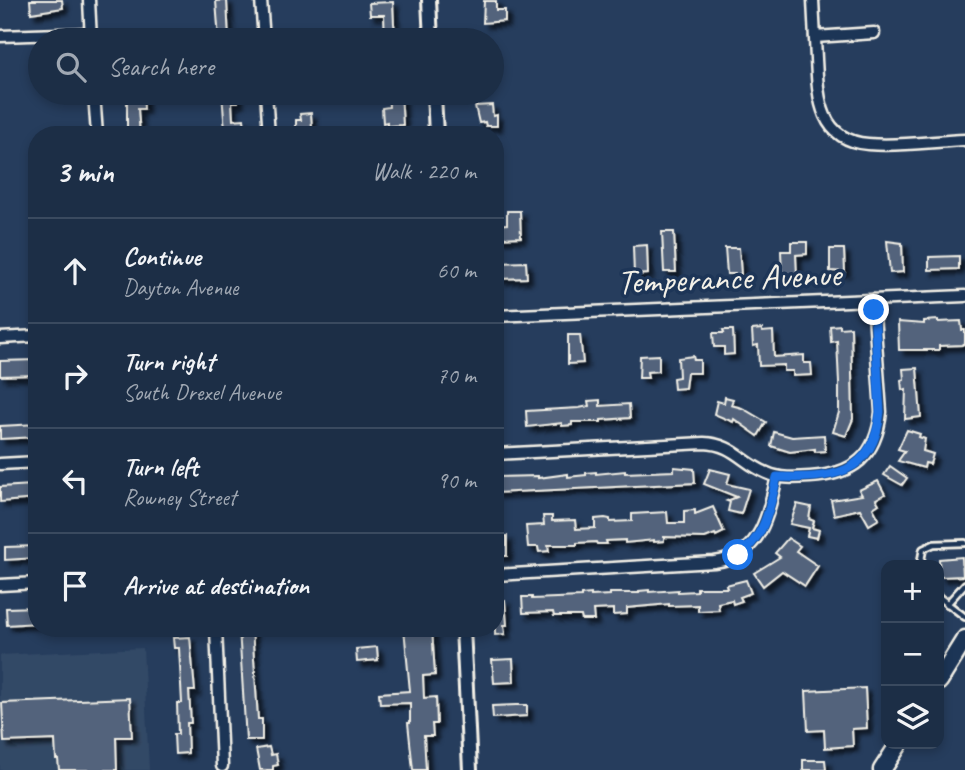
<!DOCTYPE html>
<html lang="en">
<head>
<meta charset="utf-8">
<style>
	body { margin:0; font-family:Caveat,sans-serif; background:#25364d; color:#f1f3f6 }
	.controls { position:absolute; right:21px; bottom:21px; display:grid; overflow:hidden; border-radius:14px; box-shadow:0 4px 10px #0003 }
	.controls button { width:63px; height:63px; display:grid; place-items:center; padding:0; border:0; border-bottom:2px solid #3a4a5f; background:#1c2e46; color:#f1f3f6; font:35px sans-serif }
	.stop { position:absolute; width:21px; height:21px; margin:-16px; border:5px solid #1a73e8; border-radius:50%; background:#fff }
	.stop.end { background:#1a73e8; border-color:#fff; box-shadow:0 2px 7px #0008 }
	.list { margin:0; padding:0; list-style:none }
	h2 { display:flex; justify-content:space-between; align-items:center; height:91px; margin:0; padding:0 28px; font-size:30px }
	h2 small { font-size:23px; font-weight:400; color:#a0a8b3 }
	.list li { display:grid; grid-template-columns:46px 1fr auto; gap:21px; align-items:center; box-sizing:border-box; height:105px; padding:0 28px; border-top:2px solid #3a4a5f }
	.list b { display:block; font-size:26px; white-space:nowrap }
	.list p { margin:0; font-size:23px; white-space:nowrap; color:#a0a8b3 }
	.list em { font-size:23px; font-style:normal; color:#a0a8b3 }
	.icon { flex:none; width:38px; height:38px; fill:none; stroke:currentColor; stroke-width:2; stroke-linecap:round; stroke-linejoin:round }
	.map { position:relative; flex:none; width:965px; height:770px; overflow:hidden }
	.search { position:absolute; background:#1c2e46; box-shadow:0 4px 10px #0003; left:28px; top:28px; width:476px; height:77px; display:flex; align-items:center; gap:18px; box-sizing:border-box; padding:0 24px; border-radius:38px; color:#a0a8b3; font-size:26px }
	.panel { position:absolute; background:#1c2e46; box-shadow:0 4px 10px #0003; left:28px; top:126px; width:476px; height:511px; border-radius:28px }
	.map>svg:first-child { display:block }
	.built { fill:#334966 }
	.building { fill:#52647b; stroke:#f4f1e8; stroke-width:2; filter:url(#shadow) }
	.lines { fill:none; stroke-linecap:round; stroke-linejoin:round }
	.service-casing { stroke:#f4f1e8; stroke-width:10 }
	.minor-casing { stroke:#f4f1e8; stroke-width:15 }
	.tertiary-casing { stroke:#f4f1e8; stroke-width:18 }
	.primary-casing { stroke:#f4f1e8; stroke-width:21 }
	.service { stroke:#1d3557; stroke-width:4.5 }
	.minor { stroke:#1d3557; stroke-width:10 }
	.tertiary { stroke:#1d3557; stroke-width:12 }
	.primary { stroke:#1d3557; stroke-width:16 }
	.route { stroke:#1a73e8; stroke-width:9 }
	.labels { text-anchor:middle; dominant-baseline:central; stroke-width:7; stroke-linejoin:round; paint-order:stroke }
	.street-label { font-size:35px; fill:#f4f1e8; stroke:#1d3557 }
</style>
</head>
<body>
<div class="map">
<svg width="965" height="770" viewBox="0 0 965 770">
	<defs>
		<filter id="shadow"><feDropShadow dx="5" dy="5" stdDeviation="2" flood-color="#0009"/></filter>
	</defs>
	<rect width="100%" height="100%" fill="#263d5d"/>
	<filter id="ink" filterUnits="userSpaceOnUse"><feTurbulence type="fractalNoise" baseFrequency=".0143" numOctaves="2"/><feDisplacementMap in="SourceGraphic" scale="14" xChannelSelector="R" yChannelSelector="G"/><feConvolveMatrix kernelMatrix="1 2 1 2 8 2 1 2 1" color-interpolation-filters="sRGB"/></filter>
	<g filter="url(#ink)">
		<polygon class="built" points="143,648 149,770 0,770 0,655"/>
		<g class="building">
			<polygon points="30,0 62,0 63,8 31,13"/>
			<polygon points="227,0 229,40 219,40 216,1"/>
			<polygon points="484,1 496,1 496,10 505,10 505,21 483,23"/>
			<polygon points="393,2 394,24 395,29 400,29 400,37 395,37 395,40 385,40 384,15 370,15 369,3"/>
			<polygon points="127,93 143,93 144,109 138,109 140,135 127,135"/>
			<polygon points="222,93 238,93 238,102 232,102 233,120 244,119 245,128 241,129 241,132 225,131"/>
			<polygon points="388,93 401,93 403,125 387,126 387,122 383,123 382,108 389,107"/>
			<polygon points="492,105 493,116 497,115 497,126 486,126 485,122 479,123 475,106"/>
			<polygon points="311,113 312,128 296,129 296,120 301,120 300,114"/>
			<polygon points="507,211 520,211 521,237 499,238 498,225 507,224"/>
			<polygon points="662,232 674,232 676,272 664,272"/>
			<polygon points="887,241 902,243 903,272 890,273"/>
			<polygon points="791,242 807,242 807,254 796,255 797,275 782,275 781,251 791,251"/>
			<polygon points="647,245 648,274 634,275 633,246"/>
			<polygon points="725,248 739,248 741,274 727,274"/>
			<polygon points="830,249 844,249 845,272 830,271"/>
			<polygon points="959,256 959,269 929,270 929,257"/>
			<polygon points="526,262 527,278 499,279 498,263"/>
			<polygon points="938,320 938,322 961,321 962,330 965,330 965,343 962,345 939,346 939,350 899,350 898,322 924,324 924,321"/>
			<polygon points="840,325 840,328 851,327 853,419 846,436 833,432 839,412 839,383 837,341 831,342 830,326"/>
			<polygon points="762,329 762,332 773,331 774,357 804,355 804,363 811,363 812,375 793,376 793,371 784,371 784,365 759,366 758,345 753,346 752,330"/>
			<polygon points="723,330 733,330 734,354 724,355 724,347 714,347 713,333 724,333"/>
			<polygon points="568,335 580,335 583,363 568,364"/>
			<polygon points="659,355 659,371 647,372 648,378 639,378 640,356"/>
			<polygon points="693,356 694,360 700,360 700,373 687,373 685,388 674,389 673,378 679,377 678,358"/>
			<polygon points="37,360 37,375 0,376 0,361"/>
			<polygon points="917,368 921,417 905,419 906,389 902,390 901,380 904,379 903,369"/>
			<polygon points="725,397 733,399 731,405 742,408 766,422 758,436 734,419 733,422 714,414 717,401 724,403"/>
			<polygon points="600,400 600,406 629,404 630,418 601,420 601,422 572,422 572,425 562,426 562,423 527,427 526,411 579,408 589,406 588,401"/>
			<polygon points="37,424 37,437 0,439 0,426"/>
			<polygon points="907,430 920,434 919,437 925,439 923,451 933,454 930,464 925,463 924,468 898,461 905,451 898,449"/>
			<polygon points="774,432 792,437 824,435 825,451 815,452 815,449 790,452 771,446"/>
			<polygon points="890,466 907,478 902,485 884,475"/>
			<polygon points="674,467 694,469 695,483 495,493 495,477 538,476 538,478 568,474 568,477 586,475 586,473 596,472 596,474 625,471 625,473 674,471"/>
			<polygon points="710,469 730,474 727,484 749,489 741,514 728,511 730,502 727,501 737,497 704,484"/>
			<polygon points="878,481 885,494 876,499 879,504 873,508 879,519 869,525 860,509 834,515 831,500 862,495 859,490"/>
			<polygon points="33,485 37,485 37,499 0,502 0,487"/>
			<polygon points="797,504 811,507 809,519 814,521 812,528 819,530 817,538 807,536 809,528 790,524"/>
			<polygon points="713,507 724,532 716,536 715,534 705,538 664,537 664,541 654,542 654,540 625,543 625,540 606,541 607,544 597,544 596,542 577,543 577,545 548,545 549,551 539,552 538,547 528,547 526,526 544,525 543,516 552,516 552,521 575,520 576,529 595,528 595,519 605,518 610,519 610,522 632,521 632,514 667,512 668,523 684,523 684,511 695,510 695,514"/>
			<polygon points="507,536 507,556 495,556 495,537"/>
			<polygon points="788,538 800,546 796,551 818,566 805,586 782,571 763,586 754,573 780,557 775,553"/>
			<polygon points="37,546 37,558 5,560 5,547"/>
			<polygon points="962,557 963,576 940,577 939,559"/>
			<polygon points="746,580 751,593 740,597 742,601 733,604 732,600 718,603 719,610 698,611 698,605 669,606 669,604 627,608 627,614 613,615 613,609 593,610 594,620 582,620 581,616 554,616 553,612 523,613 522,597 532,597 532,599 581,597 581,595 591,594 591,596 610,595 610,593 639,593 639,591 649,590 649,592 678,590 678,592 697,591 697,588 727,588 726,585"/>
			<polygon points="505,600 507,625 504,625 505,634 495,635 495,601"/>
			<polygon points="37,607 37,623 7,625 6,608"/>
			<polygon points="239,628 252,628 258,719 262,719 262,740 246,740"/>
			<polygon points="404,628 432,628 435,675 423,676 424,698 436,697 437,724 432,724 433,736 424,736 426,770 413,770 408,723 410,723 410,703 380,704 379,693 410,691"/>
			<polygon points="190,637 195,691 189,691 191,723 187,723 188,753 175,754 174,734 178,734 177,703 182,703 179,648 174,648 173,638"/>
			<polygon points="377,647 378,660 357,662 356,649"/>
			<polygon points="513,659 514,682 494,683 492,660"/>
			<polygon points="865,688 867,728 852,729 853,746 825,748 824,730 808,731 806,691"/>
			<polygon points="130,698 132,737 116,737 117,770 59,770 58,759 56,759 55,740 4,742 2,703"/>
			<polygon points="516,705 527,705 527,716 493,718 492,706"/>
			<polygon points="269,747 271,755 276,754 278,765 273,766 273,770 260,770 256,749"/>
			<polygon points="803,760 825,760 826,770 803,770"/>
		</g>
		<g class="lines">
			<g class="service-casing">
				<g id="service">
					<polyline points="920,565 923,549 934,544 965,543"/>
					<polyline points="939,597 965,617"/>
					<polyline points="947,604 965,584"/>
				</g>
			</g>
			<g class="minor-casing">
				<g id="minor">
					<polyline points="89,0 91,40"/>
					<polyline points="261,0 264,40"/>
					<path d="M813 0C814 20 815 39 816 59 818 97 819 140 868 144 900 147 934 141 965 140"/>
					<polyline points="0,36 91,33"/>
					<polyline points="815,37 874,33"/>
					<polyline points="94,93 97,135"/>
					<polyline points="266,93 269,135"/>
					<polyline points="495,316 965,296"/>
					<polyline points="0,338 37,336"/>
					<path d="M495 454 704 443C734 444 742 463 767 473 779 479 796 478 810 477 854 474 876 457 881 412L873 300"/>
					<polyline points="0,464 37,462"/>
					<path d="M495 575 714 562C762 556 767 516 777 477"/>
					<polyline points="0,585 37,583"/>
					<polyline points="216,628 222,766"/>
				</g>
			</g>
			<g class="tertiary-casing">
				<g id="tertiary">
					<polyline points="429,0 431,40"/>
					<polyline points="434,93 436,135"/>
					<polyline points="463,628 470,770"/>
				</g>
			</g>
			<g class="primary-casing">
				<g id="primary">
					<polyline points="939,681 965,639"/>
					<polyline points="882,770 899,744"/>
				</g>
			</g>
			<use href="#service" class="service"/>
			<use href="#minor" class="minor"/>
			<use href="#tertiary" class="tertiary"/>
			<use href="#primary" class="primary"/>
		</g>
	</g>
	<g class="lines" filter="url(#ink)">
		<path class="route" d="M738 555C766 538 770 505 777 477 831 479 874 476 880 412L874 310"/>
	</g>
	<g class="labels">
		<g class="street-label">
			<text transform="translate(729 278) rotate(-2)">Temperance Avenue</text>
		</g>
	</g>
</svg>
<div class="controls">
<button>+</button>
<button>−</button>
<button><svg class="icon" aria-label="layers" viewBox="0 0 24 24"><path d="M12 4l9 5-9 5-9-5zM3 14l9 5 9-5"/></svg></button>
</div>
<div class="stop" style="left:738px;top:555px"></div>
<div class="stop end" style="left:874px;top:310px"></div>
<div class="search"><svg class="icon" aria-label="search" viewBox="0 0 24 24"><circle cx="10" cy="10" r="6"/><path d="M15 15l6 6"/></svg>Search here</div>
<section class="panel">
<h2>3 min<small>Walk · 220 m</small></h2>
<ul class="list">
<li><svg class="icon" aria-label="ahead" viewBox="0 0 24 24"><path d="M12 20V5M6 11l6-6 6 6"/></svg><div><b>Continue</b><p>Dayton Avenue</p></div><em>60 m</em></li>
<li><svg class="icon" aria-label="right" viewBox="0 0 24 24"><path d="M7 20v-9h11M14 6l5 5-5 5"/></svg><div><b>Turn right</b><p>South Drexel Avenue</p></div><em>70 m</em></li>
<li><svg class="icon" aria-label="left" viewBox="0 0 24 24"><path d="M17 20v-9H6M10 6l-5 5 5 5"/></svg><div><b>Turn left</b><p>Rowney Street</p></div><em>90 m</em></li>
<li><svg class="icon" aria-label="arrive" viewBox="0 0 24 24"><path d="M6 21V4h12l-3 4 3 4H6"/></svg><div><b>Arrive at destination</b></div></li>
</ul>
</section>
</div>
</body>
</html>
